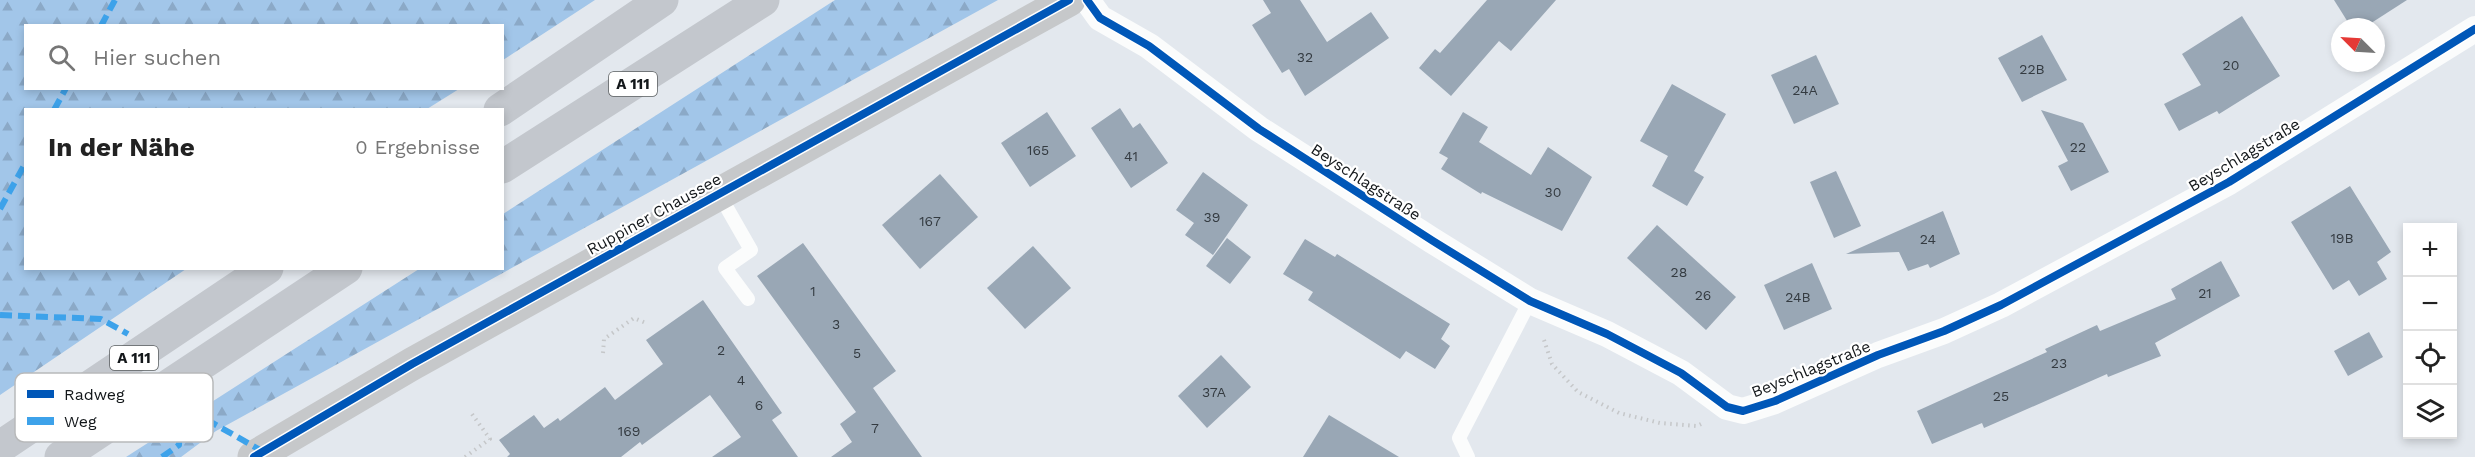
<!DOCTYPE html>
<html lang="de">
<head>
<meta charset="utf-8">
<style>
	body { margin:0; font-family:"Work Sans",sans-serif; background:#f6f6f6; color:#222 }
	.controls { position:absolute; right:18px; bottom:18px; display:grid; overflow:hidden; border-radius:0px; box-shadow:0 3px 9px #0003 }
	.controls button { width:54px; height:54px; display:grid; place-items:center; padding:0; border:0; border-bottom:2px solid #e0e0e0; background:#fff; color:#222; font:30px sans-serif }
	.compass { position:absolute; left:2331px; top:18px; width:54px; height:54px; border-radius:50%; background:#fff; box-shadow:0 3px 9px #0003; rotate:294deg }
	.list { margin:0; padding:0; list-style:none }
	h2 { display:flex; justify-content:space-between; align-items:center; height:78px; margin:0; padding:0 24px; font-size:26px }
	h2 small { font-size:20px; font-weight:400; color:#767676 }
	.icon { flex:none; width:33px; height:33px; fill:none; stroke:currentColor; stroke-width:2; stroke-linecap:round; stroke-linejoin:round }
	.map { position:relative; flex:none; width:2475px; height:457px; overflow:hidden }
	.search { position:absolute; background:#fff; box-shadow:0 3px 9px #0003; left:24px; top:24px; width:480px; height:66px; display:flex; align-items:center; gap:15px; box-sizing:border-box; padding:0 21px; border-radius:0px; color:#767676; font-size:22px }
	.panel { position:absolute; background:#fff; box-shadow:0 3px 9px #0003; left:24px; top:108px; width:480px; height:162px; border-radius:0px }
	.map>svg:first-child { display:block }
	.forest { fill:url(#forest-firs) }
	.building { fill:#99a7b5 }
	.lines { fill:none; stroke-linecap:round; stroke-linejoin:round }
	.path { stroke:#c5c7c9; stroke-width:4; stroke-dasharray:1.5 4.5; stroke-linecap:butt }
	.lane { stroke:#fbfcfc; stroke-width:14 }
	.street { stroke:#fbfcfc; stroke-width:26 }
	.secondary { stroke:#c6c8ca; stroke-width:33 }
	.highway { stroke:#c3c7cd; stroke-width:33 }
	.quiet { stroke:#3da2ea; stroke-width:6; stroke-dasharray:12 6; stroke-linecap:butt }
	.cycleway-casing { stroke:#fff; stroke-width:11 }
	.cycleway { stroke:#0057b8; stroke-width:8 }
	.labels { text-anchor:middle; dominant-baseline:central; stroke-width:4.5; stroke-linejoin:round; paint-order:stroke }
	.number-label { font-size:14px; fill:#343b41 }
	.shield { fill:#fff; stroke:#5a5d5f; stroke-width:1.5 }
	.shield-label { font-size:15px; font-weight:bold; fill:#13171a }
	.street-label { font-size:16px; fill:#13171a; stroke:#fff }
	.key { fill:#fff; stroke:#b8b9ba; stroke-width:1.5 }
	.key-label { font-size:16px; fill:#13171a }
</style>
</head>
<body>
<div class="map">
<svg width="2475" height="457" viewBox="0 0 2475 457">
	<defs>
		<pattern id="forest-firs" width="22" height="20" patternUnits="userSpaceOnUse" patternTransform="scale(1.5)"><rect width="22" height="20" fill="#a2c6e9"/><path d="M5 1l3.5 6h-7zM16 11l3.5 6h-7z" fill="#8ba9c7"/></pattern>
	</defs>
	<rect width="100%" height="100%" fill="#e3e8ee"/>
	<g class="forest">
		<polygon points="0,0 595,0 503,60 502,26 26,26 26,88 459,89 427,109 26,110 26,268 186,269 0,395"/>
		<polygon points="835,0 998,0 216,431 181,457 126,457 419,269 502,268 503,214"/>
	</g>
	<g class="building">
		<polygon points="1263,0 1300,0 1327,42 1371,12 1389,38 1305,96 1289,69 1282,73 1252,25 1271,13"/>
		<polygon points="1487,0 1556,0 1511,51 1499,41 1451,96 1419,68 1435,49 1440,53"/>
		<polygon points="2334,0 2407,0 2365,27 2351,27"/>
		<polygon points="2242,16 2280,76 2219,114 2217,111 2179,131 2164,104 2201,85 2182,54"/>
		<polygon points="2042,35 2067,80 2022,102 1998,58"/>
		<polygon points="1816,55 1839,104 1794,124 1771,75"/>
		<polygon points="1672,84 1726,114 1694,171 1704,177 1687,206 1652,186 1668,156 1640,141"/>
		<polygon points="1120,108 1133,128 1140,123 1168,163 1131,188 1091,128"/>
		<polygon points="2041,110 2083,123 2109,172 2071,191 2058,166 2068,161"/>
		<polygon points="1047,112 1076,156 1030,187 1001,143"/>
		<polygon points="1463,112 1488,127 1479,142 1531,175 1548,147 1592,177 1562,231 1482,192 1481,194 1441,169 1448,158 1439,153"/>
		<polygon points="1836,171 1861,226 1834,238 1810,182"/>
		<polygon points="1203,172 1248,205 1213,255 1185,235 1194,223 1176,210"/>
		<polygon points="940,174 978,217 920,269 882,225"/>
		<polygon points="2350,186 2391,252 2377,262 2387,279 2359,296 2349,280 2333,290 2291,222"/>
		<polygon points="1943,211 1960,254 1930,268 1928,264 1908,271 1899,252 1846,254"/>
		<polygon points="1657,225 1736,297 1706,330 1627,258"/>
		<polygon points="1227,238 1251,257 1230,284 1206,266"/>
		<polygon points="1305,239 1335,257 1337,254 1450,324 1441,339 1450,346 1435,369 1406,351 1400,359 1308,300 1313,292 1283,274"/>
		<polygon points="803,243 896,371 873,388 922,457 831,457 852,442 840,424 856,412 757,276"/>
		<polygon points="1033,246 1071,288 1025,329 987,288"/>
		<polygon points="2221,261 2240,296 2155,343 2161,356 2108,377 2107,374 1984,428 1982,423 1932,444 1917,411 2047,352 2045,349 2097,325 2100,331 2176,299 2171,289"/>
		<polygon points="1812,263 1832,309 1784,330 1764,285"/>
		<polygon points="703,300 782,413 772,420 798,457 712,457 741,437 710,395 642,445 640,442 621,457 507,457 510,454 499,440 534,415 544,428 558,418 560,421 605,387 615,400 663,364 646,340"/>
		<polygon points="2369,332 2383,357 2348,376 2334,351"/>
		<polygon points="1221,355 1251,387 1207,428 1178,396"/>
		<polygon points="1329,415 1399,457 1303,457"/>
	</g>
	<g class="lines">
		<g class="path">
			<polyline points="1544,340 1552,364 1578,392 1619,413 1660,423 1697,426 1701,424"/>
			<polyline points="603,353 604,339 634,318 648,324"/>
			<polyline points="465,457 490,439 472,414"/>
		</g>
		<g class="lane">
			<polyline points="719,194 751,250 725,268 748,299"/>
			<polyline points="1468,457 1459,438 1530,301"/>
		</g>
		<polyline class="street" points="1087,0 1100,18 1149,46 1259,129 1433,241 1530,301 1607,334 1681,373 1727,407 1743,411 1775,401 1878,355 1944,331 2001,305 2229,182 2475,29"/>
		<polyline class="secondary" points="254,457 412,364 1069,0"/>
		<g class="highway">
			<polyline points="500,110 662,0"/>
			<polyline points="502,167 763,0"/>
			<polyline points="0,447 267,268"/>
			<polyline points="61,457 346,268"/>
		</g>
		<g class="quiet">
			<polyline points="101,26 115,0"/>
			<polyline points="54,110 66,88"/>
			<polyline points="0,209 26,162"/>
			<polyline points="0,315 101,319 128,334"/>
			<polyline points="162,457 179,445 181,405 262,451"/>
		</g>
		<g class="cycleway-casing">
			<g id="cycleway">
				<polyline points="1087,0 1100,18 1149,46 1259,129 1433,241 1530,301 1607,334 1681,373 1727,407 1743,411 1775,401 1878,355 1944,331 2001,305 2229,182 2475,29"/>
				<polyline points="254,457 412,364 1069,0"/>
			</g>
		</g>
		<use href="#cycleway" class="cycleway"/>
	</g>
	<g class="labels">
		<g class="number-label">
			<text x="1305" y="57">32</text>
			<text x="2231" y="65">20</text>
			<text x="2032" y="69">22B</text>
			<text x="1805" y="90">24A</text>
			<text x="2078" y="147">22</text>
			<text x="1038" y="150">165</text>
			<text x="1131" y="156">41</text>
			<text x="1553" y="192">30</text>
			<text x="1212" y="217">39</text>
			<text x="930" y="221">167</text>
			<text x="2342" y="238">19B</text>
			<text x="1928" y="239">24</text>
			<text x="1679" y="272">28</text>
			<text x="813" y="291">1</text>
			<text x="2205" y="293">21</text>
			<text x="1703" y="295">26</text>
			<text x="1798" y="297">24B</text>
			<text x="836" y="324">3</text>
			<text x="721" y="350">2</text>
			<text x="857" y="353">5</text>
			<text x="2059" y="363">23</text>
			<text x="741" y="380">4</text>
			<text x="1214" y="392">37A</text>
			<text x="2001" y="396">25</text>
			<text x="759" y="405">6</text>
			<text x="875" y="428">7</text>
			<text x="629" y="431">169</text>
		</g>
		<g class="shield">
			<rect x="609" y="72" width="48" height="24" rx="4.5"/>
			<rect x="110" y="346" width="48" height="24" rx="4.5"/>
		</g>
		<g class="shield-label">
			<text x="633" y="84">A 111</text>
			<text x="134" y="358">A 111</text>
		</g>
		<g class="street-label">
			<text transform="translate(2244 155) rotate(-31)">Beyschlagstraße</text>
			<text transform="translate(1366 182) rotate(33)">Beyschlagstraße</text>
			<text transform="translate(654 214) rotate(-29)">Ruppiner Chaussee</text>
			<text transform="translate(1811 369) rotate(-22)">Beyschlagstraße</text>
		</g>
	</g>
	<rect x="15" y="373" width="198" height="69" rx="9" class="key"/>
	<rect x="27" y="390" width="27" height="8" fill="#0057b8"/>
	<rect x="27" y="417" width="27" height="8" fill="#3da2ea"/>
	<g class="key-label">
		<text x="64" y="400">Radweg</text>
		<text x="64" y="427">Weg</text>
	</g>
</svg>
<div class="controls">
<button>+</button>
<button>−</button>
<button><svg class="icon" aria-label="locate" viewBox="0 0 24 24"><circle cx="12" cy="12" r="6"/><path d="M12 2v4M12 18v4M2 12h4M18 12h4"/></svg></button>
<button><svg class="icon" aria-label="layers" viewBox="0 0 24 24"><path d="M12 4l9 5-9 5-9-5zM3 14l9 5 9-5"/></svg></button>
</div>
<svg class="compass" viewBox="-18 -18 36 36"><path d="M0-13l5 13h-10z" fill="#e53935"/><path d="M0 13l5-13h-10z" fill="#767676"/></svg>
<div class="search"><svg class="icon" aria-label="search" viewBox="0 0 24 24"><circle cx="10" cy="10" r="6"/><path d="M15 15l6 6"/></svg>Hier suchen</div>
<section class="panel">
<h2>In der Nähe<small>0 Ergebnisse</small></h2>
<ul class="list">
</ul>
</section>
</div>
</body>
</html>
